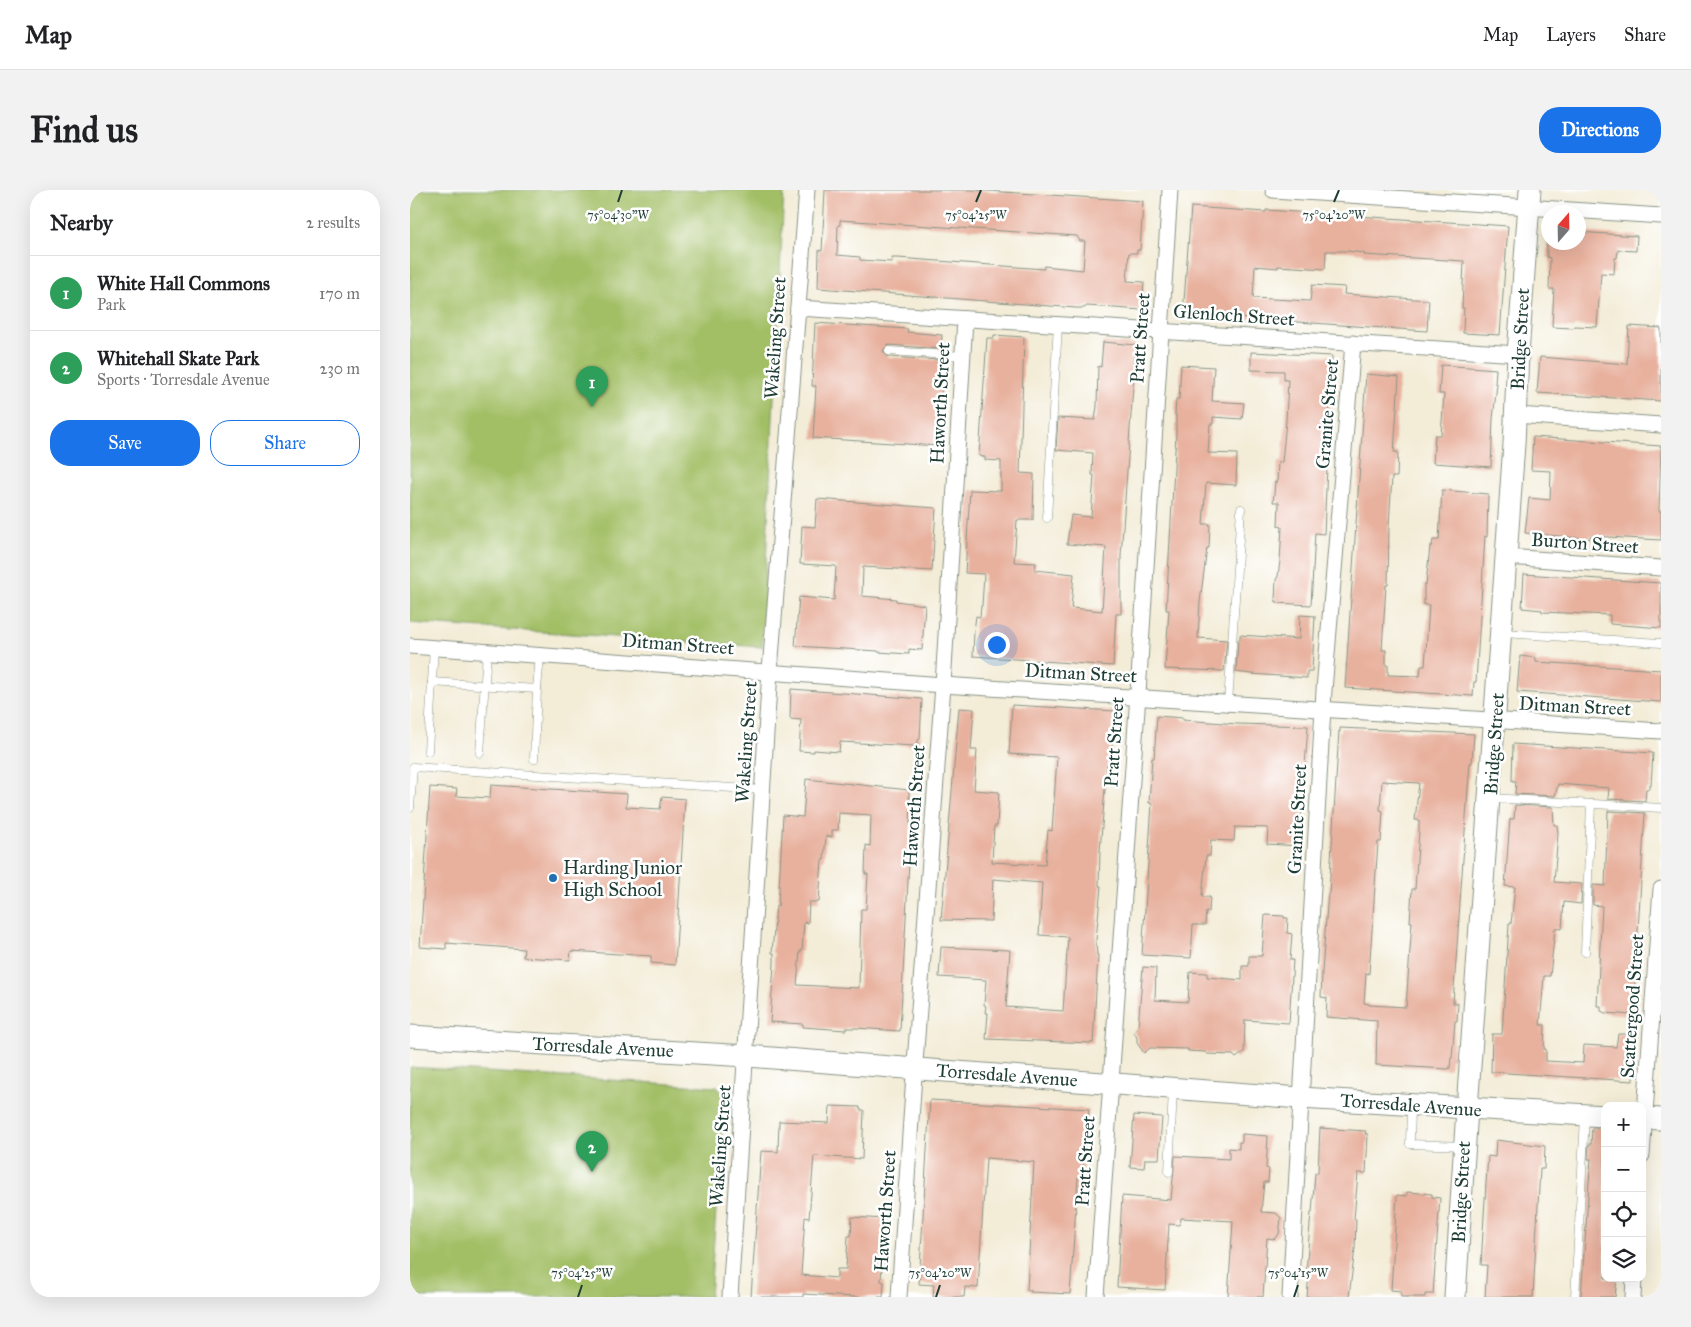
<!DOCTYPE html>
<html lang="en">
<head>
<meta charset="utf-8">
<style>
	body { margin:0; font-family:"IM FELL Great Primer",serif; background:#f2f2f2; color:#202124 }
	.controls { position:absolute; right:15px; bottom:15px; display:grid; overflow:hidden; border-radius:10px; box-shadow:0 5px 20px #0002 }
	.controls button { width:45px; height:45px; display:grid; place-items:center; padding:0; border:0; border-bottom:1px solid #e0e0e0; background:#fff; color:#202124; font:25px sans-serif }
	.compass { position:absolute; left:1131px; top:15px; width:45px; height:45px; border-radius:50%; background:#fff; box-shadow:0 5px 20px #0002; rotate:20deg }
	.you { position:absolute; left:586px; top:454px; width:18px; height:18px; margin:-12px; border:4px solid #fff; border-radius:50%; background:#1a73e8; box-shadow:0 0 0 8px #1a73e833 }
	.badge { display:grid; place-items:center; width:32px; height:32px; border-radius:50%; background:#1a73e8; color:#fff; font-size:16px; font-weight:700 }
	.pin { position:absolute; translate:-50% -41px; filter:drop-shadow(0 1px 2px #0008) }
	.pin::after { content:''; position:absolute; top:26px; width:18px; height:15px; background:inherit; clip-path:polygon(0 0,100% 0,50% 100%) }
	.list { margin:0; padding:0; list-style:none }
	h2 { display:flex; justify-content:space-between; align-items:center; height:65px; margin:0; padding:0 20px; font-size:21px }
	h2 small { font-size:16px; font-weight:400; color:#757577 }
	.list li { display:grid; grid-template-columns:32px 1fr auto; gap:15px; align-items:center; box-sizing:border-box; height:75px; padding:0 20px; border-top:1px solid #e0e0e0 }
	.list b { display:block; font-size:19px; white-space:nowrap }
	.list p { margin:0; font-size:16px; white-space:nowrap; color:#757577 }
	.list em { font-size:16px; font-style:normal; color:#757577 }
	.actions { display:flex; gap:10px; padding:15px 20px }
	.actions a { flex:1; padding:11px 0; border:1px solid #1a73e8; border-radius:20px; text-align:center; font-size:18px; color:#1a73e8 }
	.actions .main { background:#1a73e8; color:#fff }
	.icon { flex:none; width:28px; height:28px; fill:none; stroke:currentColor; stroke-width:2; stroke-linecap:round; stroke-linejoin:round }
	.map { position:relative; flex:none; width:1251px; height:1107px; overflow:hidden; border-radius:20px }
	header { display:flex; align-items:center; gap:30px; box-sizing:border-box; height:70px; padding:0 25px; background:#fff; border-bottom:1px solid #e0e0e0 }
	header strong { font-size:24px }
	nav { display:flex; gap:28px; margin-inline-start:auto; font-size:18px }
	.intro { display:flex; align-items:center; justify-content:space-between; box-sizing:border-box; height:120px; padding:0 30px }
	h1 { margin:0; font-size:35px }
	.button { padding:12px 22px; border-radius:20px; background:#1a73e8; color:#fff; font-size:18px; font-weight:700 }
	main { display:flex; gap:30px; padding:0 30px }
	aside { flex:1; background:#fff; border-radius:20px; box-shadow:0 5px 20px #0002 }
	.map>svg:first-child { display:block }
	.green { fill:#a3bf66; stroke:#617e4d }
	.building { fill:#e8b19e; fill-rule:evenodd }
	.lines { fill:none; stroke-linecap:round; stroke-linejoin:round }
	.service-casing { stroke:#899486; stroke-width:9 }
	.minor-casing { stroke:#899486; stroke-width:17 }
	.secondary-casing { stroke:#899486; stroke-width:23 }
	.service { stroke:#fff; stroke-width:8 }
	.minor { stroke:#fff; stroke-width:15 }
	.secondary { stroke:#fff; stroke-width:21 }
	.ticks { fill:none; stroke:#1f3d34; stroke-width:2 }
	.poi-dot { fill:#1f6fb2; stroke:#fff; stroke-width:2 }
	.labels { text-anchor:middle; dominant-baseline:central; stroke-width:5; stroke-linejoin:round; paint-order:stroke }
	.street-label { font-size:19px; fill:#1f3d34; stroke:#fff }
	.poi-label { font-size:19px; fill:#1f3d34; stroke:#fff; text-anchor:start }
	.ticks-label { font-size:12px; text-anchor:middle; fill:#1f3d34; stroke:#fff; stroke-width:5; stroke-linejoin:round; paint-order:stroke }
</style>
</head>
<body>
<header>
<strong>Map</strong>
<nav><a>Map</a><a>Layers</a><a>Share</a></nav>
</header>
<div class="intro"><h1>Find us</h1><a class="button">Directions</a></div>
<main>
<aside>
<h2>Nearby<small>2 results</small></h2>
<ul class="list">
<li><span class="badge" style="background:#2e9e5b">1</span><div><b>White Hall Commons</b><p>Park</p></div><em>170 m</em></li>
<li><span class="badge" style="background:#2e9e5b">2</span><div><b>Whitehall Skate Park</b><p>Sports · Torresdale Avenue</p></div><em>230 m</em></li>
</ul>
<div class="actions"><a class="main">Save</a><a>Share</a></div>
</aside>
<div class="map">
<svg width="1251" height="1107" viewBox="0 0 1251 1107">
	<rect width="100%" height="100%" fill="#fff"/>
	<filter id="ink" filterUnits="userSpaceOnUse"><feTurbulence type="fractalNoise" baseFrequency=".02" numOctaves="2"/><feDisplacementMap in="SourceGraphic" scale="10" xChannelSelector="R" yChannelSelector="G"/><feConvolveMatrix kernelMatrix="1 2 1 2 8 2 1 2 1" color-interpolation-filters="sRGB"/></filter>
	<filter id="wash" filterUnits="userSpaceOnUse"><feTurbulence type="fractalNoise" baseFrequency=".0096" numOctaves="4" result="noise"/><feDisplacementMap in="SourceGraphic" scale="20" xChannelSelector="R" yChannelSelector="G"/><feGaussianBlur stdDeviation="1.12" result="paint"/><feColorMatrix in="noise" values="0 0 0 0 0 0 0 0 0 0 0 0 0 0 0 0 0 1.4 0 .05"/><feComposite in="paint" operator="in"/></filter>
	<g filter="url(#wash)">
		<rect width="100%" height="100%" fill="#f3ecd7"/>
		<g class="green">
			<polygon points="0,0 374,0 352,457 0,433"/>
			<polygon points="0,877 307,897 314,905 300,1107 0,1107"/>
		</g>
		<g id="blocks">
			<g class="building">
				<path d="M415 0H562L733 11 730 60H727V63H719L717 91 734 92 732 120 677 116 674 118H666L408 98 409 60 412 61ZM430 30 667 46 670 51H675L673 80 634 76V79L488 68H482V72L450 70V67L427 65 428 35H430Z"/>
				<polygon points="781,17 856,22 856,20 1098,36 1090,145 1053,143 1054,118 1052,118 1054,71 954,65 954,63 937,61 916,61 915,79 868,76 868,78 845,76 843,108 900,111 902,95 935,97 934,104 1019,110 1017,141 773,124"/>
				<polygon points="1168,42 1227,46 1226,61 1208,60 1207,68 1205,68 1204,84 1191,83 1187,137 1165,136 1163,138 1142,137 1144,99 1139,99 1140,68 1137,67 1137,52 1168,52"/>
				<polygon points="405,133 498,139 497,142 532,145 531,159 479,155 475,158 473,161 476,165 479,167 530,170 529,183 532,183 529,256 403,248 406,196 402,196"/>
				<polygon points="1219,136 1251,138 1251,211 1127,203 1130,167 1217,174"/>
				<polygon points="584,145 614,147 610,283 624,284 623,330 607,330 604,372 626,373 625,380 664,384 661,418 692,421 696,357 657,354 661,325 681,327 684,285 682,285 683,263 646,260 648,228 685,230 687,216 688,176 691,177 693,152 726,155 711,365 711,424 706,424 703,476 563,466 564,441 566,426 570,427 571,416 572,416 574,384 555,383 560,300 591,301 591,271 575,270 575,267 569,266 577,148 584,148"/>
				<polygon points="841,162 922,166 914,344 905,343 901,415 867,413 867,411 865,411 866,390 868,386 870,371 872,337 868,336 869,312 863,312 864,304 865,292 867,292 868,272 872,272 876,231 878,190 874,190 874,181 841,180"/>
				<polygon points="771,175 804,177 802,211 834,213 832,229 803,227 803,234 800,234 798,263 827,264 826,295 796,293 793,334 800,334 799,358 797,358 790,412 788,448 817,450 814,481 755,479 759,420 756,420 766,243 766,225 765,225 766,209 769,209"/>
				<polygon points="1031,175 1086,179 1085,194 1087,194 1083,229 1081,277 1023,273 1025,245 1031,245 1034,204 1029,204"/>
				<polygon points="956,184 989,187 984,262 988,262 987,287 982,287 979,335 978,395 976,395 972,460 976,460 976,475 978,475 978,485 1010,486 1011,476 1015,476 1019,415 1014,415 1014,394 1016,394 1020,356 1022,356 1023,350 1029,350 1032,300 1078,304 1077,347 1075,346 1066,492 1064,492 1063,506 935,498"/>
				<polygon points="1123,247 1251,256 1249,321 1251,321 1251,350 1180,346 1180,349 1115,343 1119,308 1140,310 1141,281 1121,280"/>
				<polygon points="407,309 526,318 522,381 453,377 452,406 486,409 486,411 515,415 512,460 499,459 499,464 468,462 468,461 385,456 389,407 424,410 426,376 390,374 392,336 405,337"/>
				<polygon points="1114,384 1251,393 1251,438 1200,434 1200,425 1132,422 1132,420 1112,418"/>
				<polygon points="890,425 905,426 902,481 897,481 897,488 841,484 826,482 828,450 830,450 830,445 889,449"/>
				<polygon points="1110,466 1126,468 1126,472 1251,480 1251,512 1107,502"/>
				<polygon points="381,499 512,509 510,549 508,550 508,555 505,555 505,556 430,552 429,562 404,560 404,562 389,561 391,530 380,529"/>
				<polygon points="602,515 705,521 701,566 700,566 699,574 697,574 690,661 689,696 691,696 686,750 687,765 688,765 683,853 576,849 578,823 575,823 576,816 574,815 576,790 529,787 531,757 600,760 596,817 653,821 658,747 629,745 632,693 583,689 581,731 531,730 549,518 564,519 561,560 567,560 564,600 589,602 587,636 584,636 582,672 635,675 638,640 642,641 647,567 599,564"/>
				<polygon points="747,526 773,528 773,530 828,534 898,536 889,656 857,654 858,638 825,637 824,651 801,650 800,666 796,666 792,707 800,707 799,722 796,722 795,735 783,735 781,768 732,765 742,613 739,613 742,568 744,568"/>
				<path d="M930 538 1064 544 1062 573H1060L1058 598 1043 813H1048L1047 831H1045L1042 868H1041L1040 878 1038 879 966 875 967 831 916 827 917 808 911 807 912 782 918 703H919L929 541 930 542ZM972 591 1009 593 1005 630H1009V641L1005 699H1002L1000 732H1002L996 817 959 815V814L954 813 956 783 959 784 968 652H971L973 621 970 620Z"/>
				<polygon points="1103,554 1243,563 1241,595 1239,595 1239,599 1236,599 1235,611 1198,609 1199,598 1148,594 1145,606 1105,604 1106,591 1102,591"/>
				<path d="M396 589 499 600V608H501L500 634H501L490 841 446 838H436V840L407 838 393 837V834L360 832 364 774V763H362L366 716H368L373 625 393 627ZM429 623 461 625 460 656 456 655 455 684H458L456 719H451L449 798 387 795 390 761H392L394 732 398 733 399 712H409L412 670H414L416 646 422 647V640H428Z"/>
				<polygon points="81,595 217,604 216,617 250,619 252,607 275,609 265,775 241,773 241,766 161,761 160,770 113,767 114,759 36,753 36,759 10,757 20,597 47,599 46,606 80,608"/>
				<polygon points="1105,615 1143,617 1144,635 1147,635 1148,643 1144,692 1172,694 1171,714 1154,712 1152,739 1145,738 1140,786 1134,786 1130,835 1135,835 1134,859 1136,859 1136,871 1173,873 1174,855 1206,857 1208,844 1224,844 1223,891 1081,882 1082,844 1092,844 1099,734 1101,734 1105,697 1095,696 1100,629 1104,629"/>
				<polygon points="1198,621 1235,623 1223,825 1195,823 1191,821 1191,816 1187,816 1192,716 1183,715 1183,695 1195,696"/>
				<polygon points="855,725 874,726 874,728 878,728 877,743 882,744 880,770 883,770 879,833 835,830 834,862 826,868 823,865 797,864 795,862 778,861 778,859 740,858 734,863 727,853 727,848 724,842 728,837 733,777 746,778 745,810 778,812 780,782 797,783 797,787 832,790 832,776 839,776 839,766 852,766"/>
				<polygon points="520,910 679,919 672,987 668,987 660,1104 620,1102 621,1100 617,1100 624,972 576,968 568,1098 555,1097 554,1107 523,1107 524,1095 509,1094"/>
				<polygon points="420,916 450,917 450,920 454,920 452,969 404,966 399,1028 395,1027 391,1085 427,1088 427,1079 436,1079 438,1046 441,1046 442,1027 475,1029 471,1091 474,1092 473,1107 443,1107 393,1104 393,1107 341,1107 351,961 368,962 369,931 419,933"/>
				<polygon points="724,925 752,927 749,969 735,969 734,978 720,977"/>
				<polygon points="910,938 956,941 955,944 958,944 956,983 948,983 944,1029 946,1029 945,1058 939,1107 897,1107 899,1082 896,1082 901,1023 902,1023 905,983 908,983"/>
				<polygon points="1182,938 1195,938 1195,1088 1207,1088 1205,1107 1171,1107 1179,993 1181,969 1178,969 1179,954 1181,954"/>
				<polygon points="832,944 858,946 856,978 859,979 858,992 854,992 851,1022 866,1023 871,1028 869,1044 864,1049 857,1048 853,1107 818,1107 823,1031 771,1028 770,1035 759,1034 755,1100 707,1097 712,1006 761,1010 765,966 819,969 819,958 829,959 829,952 832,952"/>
				<polygon points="1086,950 1135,956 1134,979 1130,979 1123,1107 1075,1107 1077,1075 1071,1075 1076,993 1078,966 1085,967"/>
				<polygon points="997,1002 1022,1004 1022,1007 1030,1008 1023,1104 1015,1104 1015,1107 991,1107 991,1101 981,1100 987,1005 997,1006"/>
			</g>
		</g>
	</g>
	<g filter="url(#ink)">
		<use href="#blocks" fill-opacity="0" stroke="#899486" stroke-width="1"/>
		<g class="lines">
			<g class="service-casing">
				<g id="service">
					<polyline points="479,161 553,166"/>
					<polyline points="637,328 648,134"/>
					<polyline points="1093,443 1251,453"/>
					<polyline points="22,492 127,499 130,465"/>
					<polyline points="818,513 831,319"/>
					<polyline points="18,561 24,457"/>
					<polyline points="70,563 77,461"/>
					<polyline points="124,569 127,499"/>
					<polyline points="1081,608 1251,618"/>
					<polyline points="0,618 3,577 353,600"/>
					<polyline points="1175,762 1181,614"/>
					<polyline points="1001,917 1000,954 1054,956"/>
					<polyline points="759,982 763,900"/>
					<polyline points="1165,1107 1175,927"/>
				</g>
			</g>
			<g class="minor-casing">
				<g id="minor">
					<polyline points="863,0 1251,26"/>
					<polyline points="388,118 1108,164"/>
					<polyline points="1106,225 1251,235"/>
					<polyline points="1096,367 1251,378"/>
					<polyline points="0,456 533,495 1251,541"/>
					<polyline points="1232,965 1251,699"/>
					<polyline points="320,1107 360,481 397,0"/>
					<polyline points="489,1107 503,900 533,495 555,129"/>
					<polyline points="686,1107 727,519 760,0"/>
					<polyline points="880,1107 914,500 943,153"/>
					<polyline points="1223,1107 1224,1088"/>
				</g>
			</g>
			<g class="secondary-casing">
				<g id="secondary">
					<polyline points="0,846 337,866 890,908 1195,926"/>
					<polyline points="1232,928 1251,929"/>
					<polyline points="1045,1107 1057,919 1104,254 1108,164 1120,0"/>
				</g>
			</g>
			<use href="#service" class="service"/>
			<use href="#minor" class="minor"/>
			<use href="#secondary" class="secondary"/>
		</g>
	</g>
	<path class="ticks" d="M208 12 212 0M566 12 571 0M924 12 929 0M168 1107 172 1095M526 1107 530 1095M884 1107 888 1095"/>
	<circle class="poi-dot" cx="143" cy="688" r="5"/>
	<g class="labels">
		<g class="street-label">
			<text transform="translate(824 125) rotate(4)">Glenloch Street</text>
			<text transform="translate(365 148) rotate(-86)">Wakeling Street</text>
			<text transform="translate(730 148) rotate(-86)">Pratt Street</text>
			<text transform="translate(1110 149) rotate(-87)">Bridge Street</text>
			<text transform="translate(530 213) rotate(-87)">Haworth Street</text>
			<text transform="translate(917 224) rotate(-85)">Granite Street</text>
			<text transform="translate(1175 353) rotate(4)">Burton Street</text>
			<text transform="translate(268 454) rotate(4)">Ditman Street</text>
			<text transform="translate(671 483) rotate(3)">Ditman Street</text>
			<text transform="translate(1165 516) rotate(3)">Ditman Street</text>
			<text transform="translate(336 552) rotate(-86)">Wakeling Street</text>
			<text transform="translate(704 552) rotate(-86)">Pratt Street</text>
			<text transform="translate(1084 554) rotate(-86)">Bridge Street</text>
			<text transform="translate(504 616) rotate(-86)">Haworth Street</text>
			<text transform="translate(887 629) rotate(-87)">Granite Street</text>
			<text transform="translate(1222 816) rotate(-86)">Scattergood Street</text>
			<text transform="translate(193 857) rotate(3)">Torresdale Avenue</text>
			<text transform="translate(597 885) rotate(4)">Torresdale Avenue</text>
			<text transform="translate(1001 915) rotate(4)">Torresdale Avenue</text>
			<text transform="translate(310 956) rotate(-86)">Wakeling Street</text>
			<text transform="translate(675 971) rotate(-86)">Pratt Street</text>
			<text transform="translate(1051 1002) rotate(-87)">Bridge Street</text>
			<text transform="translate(475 1021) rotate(-86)">Haworth Street</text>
		</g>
		<g class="poi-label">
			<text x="153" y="677">Harding Junior<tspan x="153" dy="22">High School</tspan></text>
		</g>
	</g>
	<g class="ticks-label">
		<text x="208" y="29">75°04'30"W</text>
		<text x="566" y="29">75°04'25"W</text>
		<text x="924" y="29">75°04'20"W</text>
		<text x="172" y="1087">75°04'25"W</text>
		<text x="530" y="1087">75°04'20"W</text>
		<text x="888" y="1087">75°04'15"W</text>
	</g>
</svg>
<div class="controls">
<button>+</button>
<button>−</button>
<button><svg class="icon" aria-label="locate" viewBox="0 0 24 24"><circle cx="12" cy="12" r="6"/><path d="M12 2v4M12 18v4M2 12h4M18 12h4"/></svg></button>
<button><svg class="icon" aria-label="layers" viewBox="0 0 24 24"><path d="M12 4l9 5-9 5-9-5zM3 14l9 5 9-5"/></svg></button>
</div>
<svg class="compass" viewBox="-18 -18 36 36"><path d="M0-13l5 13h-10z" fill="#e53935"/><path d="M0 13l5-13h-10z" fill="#757577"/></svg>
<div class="you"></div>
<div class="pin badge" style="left:182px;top:217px;background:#2e9e5b">1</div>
<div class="pin badge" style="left:182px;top:982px;background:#2e9e5b">2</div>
</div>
</main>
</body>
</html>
